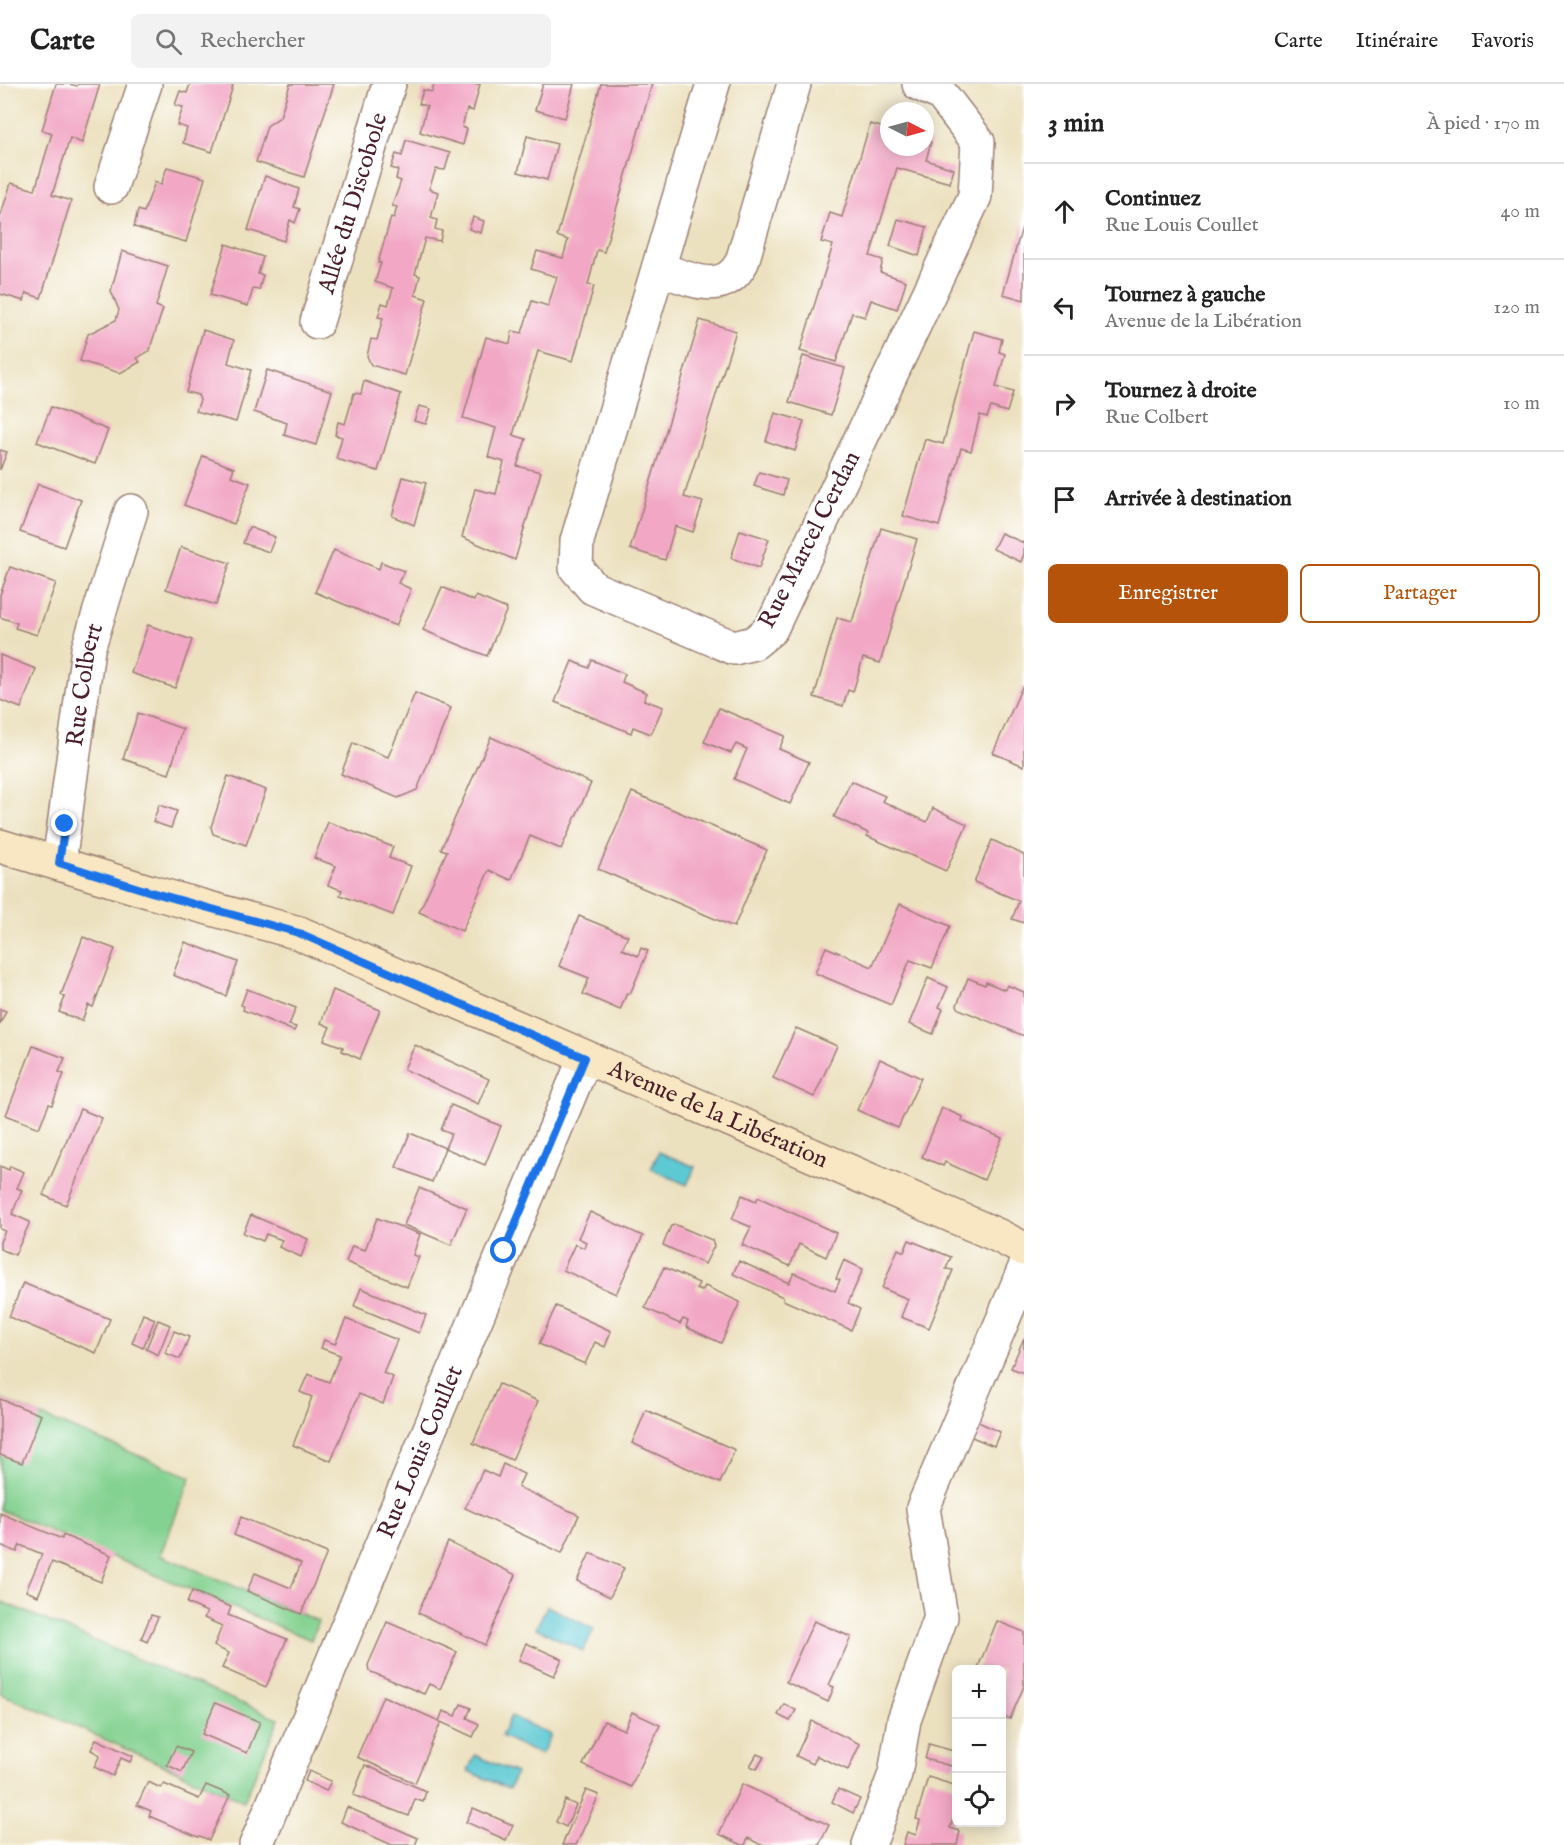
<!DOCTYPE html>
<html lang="fr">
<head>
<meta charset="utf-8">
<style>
	body { margin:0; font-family:"IM FELL English",serif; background:#f2f2f2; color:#222 }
	.controls { position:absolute; right:18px; bottom:18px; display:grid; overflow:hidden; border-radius:9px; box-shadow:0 3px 15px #0003 }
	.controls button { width:54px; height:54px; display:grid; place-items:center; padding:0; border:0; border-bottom:2px solid #e0e0e0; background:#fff; color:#222; font:30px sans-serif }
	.compass { position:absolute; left:880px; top:18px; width:54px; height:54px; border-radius:50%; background:#fff; box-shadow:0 3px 15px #0003; rotate:96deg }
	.stop { position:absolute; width:18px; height:18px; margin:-14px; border:4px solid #1a73e8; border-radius:50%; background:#fff }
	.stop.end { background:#1a73e8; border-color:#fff; box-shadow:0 2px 6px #0008 }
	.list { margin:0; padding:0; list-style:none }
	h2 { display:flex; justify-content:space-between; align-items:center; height:78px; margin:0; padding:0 24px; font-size:26px }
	h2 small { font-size:20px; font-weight:400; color:#767676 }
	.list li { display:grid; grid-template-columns:39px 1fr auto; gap:18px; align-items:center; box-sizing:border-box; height:96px; padding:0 24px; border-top:2px solid #e0e0e0 }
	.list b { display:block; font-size:22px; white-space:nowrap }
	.list p { margin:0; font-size:20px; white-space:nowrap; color:#767676 }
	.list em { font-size:20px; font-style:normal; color:#767676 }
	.actions { display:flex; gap:12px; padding:18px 24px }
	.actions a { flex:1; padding:14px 0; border:2px solid #b45309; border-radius:9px; text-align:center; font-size:21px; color:#b45309 }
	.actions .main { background:#b45309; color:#fff }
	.icon { flex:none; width:33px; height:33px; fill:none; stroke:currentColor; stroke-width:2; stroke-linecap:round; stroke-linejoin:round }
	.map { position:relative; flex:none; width:1024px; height:1761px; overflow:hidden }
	header { display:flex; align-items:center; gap:36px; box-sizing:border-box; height:84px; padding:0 30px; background:#fff; border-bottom:2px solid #e0e0e0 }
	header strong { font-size:28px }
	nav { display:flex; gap:33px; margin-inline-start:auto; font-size:21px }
	.search { width:420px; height:54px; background:#f2f2f2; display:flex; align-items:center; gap:15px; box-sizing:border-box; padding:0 21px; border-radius:9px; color:#767676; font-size:22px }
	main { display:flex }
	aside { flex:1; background:#fff }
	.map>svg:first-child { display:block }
	.green { fill:#84d291; stroke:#67785e; stroke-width:1.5 }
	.water { fill:#5dc9d3; stroke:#54747f; stroke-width:1.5 }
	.building { fill:#f2a8c5 }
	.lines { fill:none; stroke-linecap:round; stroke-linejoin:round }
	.minor-casing { stroke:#9b8075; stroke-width:36 }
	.secondary-casing { stroke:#9b8075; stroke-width:36 }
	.minor { stroke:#fff; stroke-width:33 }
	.secondary { stroke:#f9e7c3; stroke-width:33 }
	.route { stroke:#1a73e8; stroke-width:8 }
	.labels { text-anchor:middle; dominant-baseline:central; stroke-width:4.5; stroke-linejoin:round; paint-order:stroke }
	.street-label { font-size:24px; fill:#4a1f2b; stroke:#fff }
</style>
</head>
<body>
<header>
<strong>Carte</strong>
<div class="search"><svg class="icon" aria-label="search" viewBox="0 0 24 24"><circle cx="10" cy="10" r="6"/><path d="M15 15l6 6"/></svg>Rechercher</div>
<nav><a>Carte</a><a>Itinéraire</a><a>Favoris</a></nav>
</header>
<main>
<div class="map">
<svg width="1024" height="1761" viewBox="0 0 1024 1761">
	<rect width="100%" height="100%" fill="#fff"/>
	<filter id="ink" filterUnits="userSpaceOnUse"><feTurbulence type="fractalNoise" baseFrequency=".0167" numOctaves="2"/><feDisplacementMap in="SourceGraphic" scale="12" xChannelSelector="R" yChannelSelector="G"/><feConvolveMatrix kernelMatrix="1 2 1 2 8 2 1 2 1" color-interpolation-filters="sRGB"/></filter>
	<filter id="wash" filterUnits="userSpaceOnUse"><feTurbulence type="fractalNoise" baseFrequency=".008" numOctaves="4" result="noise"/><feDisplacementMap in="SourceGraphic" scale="24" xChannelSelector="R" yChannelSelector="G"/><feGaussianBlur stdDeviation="1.35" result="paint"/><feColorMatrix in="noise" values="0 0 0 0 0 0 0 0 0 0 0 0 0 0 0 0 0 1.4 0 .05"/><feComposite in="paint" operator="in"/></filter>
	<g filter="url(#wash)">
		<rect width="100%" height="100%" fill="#ece1bf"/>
		<g class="green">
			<polygon points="0,1315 191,1393 160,1471 318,1537 311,1556 0,1426"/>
			<polygon points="0,1517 279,1635 244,1717 0,1609"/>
		</g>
		<g class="water">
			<polygon points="659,1068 695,1083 687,1101 651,1085"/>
			<polygon points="547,1522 594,1545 583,1567 536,1544"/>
			<polygon points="511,1632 551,1651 541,1671 501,1652"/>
			<polygon points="475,1671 516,1689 509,1705 468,1687"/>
		</g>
		<g id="blocks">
			<g class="building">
				<polygon points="56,0 69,0 77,2 78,0 100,0 82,59 70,54 52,111 71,117 41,214 26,209 24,217 0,210 0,133 11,99 35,106 52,49 42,46"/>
				<polygon points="190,0 227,0 233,2 212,68 183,59 187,44 177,41 183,23 175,21 180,7 187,9"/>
				<polygon points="290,0 334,0 304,93 256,78 267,42 280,33"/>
				<polygon points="434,0 480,0 473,27 467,25 462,43 467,45 463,61 420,48 427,22 419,20 423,6 432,8"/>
				<polygon points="543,0 574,0 565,34 535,26"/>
				<polygon points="601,0 652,0 604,168 597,166 588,201 594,202 573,277 538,267 513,351 526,355 517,382 541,388 515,476 462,453 475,405 496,410 504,378 488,373 496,344 463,334 486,253 510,260 512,247 522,249 532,217 548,222 557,193 531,185 537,167 563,174 568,156 557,152"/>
				<polygon points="870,40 889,45 889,63 925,63 925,56 931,58 926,76 954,85 950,99 897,84 870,172 883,176 880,188 906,197 902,211 897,225 871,216 865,233 852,229 836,278 800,267 833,161 821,158 830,129 842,133"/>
				<polygon points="527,52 557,60 547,96 518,88"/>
				<polygon points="406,56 450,69 445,86 436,85 429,105 438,108 431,134 437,136 435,145 442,147 440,157 425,154 415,190 420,192 415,211 427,215 405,291 371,281 367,272 371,255 377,256 383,234 378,233 382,219 388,221 393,204 375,198 381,179 378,179 391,133 394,134 397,123 392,122 401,97 396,95 398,86 391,84 396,70 402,72"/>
				<polygon points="167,83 205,94 186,158 134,143 138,126 144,128 155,98 161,101"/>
				<polygon points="265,92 299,105 294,123 300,125 295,139 290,136 284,157 248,146"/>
				<polygon points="473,133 484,137 481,149 469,145"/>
				<polygon points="898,135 927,143 919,172 890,162"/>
				<polygon points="1023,140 1024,140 1024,216 1003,210"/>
				<polygon points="226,160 263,173 258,190 263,191 259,206 253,205 248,222 210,211"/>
				<polygon points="122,167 168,182 156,222 163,225 149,267 137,274 140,278 120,289 80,277 88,250 116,236 119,226 111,207"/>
				<polygon points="700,236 736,247 684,413 703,418 693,448 675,442 665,476 630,465"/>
				<polygon points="203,246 234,256 228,279 251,286 236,338 196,327 200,316 198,311 186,308"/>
				<polygon points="974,247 1002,255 999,268 1005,270 996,303 1013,308 1007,328 991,323 987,333 980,331 971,367 961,364 939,442 903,432 925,355 943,360"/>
				<polygon points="803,272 845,284 831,331 789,318"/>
				<polygon points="267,286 332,307 316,361 284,351 287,339 254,328"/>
				<polygon points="364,297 401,310 378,387 336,375 342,353 335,351 338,338 345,340 354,309 361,310"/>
				<polygon points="419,322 431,325 426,340 414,337"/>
				<polygon points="51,323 108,346 95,380 37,358"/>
				<polygon points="775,329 804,337 795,367 766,357"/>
				<polygon points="0,366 7,368 0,386"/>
				<polygon points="203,372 234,384 231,392 250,399 234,440 184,421"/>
				<polygon points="759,388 787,396 783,411 754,402"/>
				<polygon points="403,393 426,399 414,441 392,432"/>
				<polygon points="38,400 81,416 64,463 20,448"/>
				<polygon points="249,443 275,453 269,468 243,459"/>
				<polygon points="881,444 917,455 880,579 863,574 853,608 848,606 843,622 814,613 837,534 852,538"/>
				<polygon points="740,446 769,455 759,484 731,474"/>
				<polygon points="1001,449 1024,459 1024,470 1021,478 993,465"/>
				<polygon points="181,463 230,479 216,521 166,505"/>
				<polygon points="334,466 379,485 381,478 404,487 398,499 411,505 396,542 315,508"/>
				<polygon points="10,483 56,499 37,551 15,544 17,539 0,533 0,511"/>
				<polygon points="442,503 474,517 476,512 507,525 487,572 423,546"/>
				<polygon points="148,541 192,556 175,604 131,589"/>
				<polygon points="0,571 36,585 21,624 0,616"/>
				<polygon points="592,576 625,590 622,598 647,609 644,616 663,623 651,650 633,643 631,649 555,618 572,577 589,584"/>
				<polygon points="1022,603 1024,604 1024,682 993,669"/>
				<polygon points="415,609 451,624 417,706 398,714 341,690 353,659 388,673"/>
				<polygon points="719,624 785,652 779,665 809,678 790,720 734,695 747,665 736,660 731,669 704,658"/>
				<polygon points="138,629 183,645 169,690 123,675"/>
				<polygon points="491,653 591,699 561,765 530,752 511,796 489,786 462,847 419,828 447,767 441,765"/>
				<polygon points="228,692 266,706 246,761 213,750 211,743"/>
				<polygon points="851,697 885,712 882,717 927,738 933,724 967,740 946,787 867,752 868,749 834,733"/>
				<polygon points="632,708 767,766 734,843 598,785"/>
				<polygon points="159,721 177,727 171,744 153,738"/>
				<polygon points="328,738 393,763 389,774 411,782 393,831 340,811 342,806 328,801 336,782 314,774"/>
				<polygon points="992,756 1024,771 1024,839 1012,835 1019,817 974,798"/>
				<polygon points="900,820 950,842 932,884 910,876 891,921 815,889 826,863 872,883"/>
				<polygon points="579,832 628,852 622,865 638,872 641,864 648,867 630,910 627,909 620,926 583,910 589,894 559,882"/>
				<polygon points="83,853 115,865 93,923 88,921 82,937 59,928 65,913 61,911"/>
				<polygon points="185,858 238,878 226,912 173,891"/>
				<polygon points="928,894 948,903 939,923 943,925 933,950 909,940"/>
				<polygon points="968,894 985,901 986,898 1005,906 1007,901 1024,908 1024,952 959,925 957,921"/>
				<polygon points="247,905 296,924 289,941 296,943 294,947 243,926 244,922 241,921"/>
				<polygon points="333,906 380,926 360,975 342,967 343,963 324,956 330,943 321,939"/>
				<polygon points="0,925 6,927 0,940"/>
				<polygon points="796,944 837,962 814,1013 773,994"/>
				<polygon points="415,961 489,995 478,1020 404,985"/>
				<polygon points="33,962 65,974 59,988 64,990 52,1021 49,1020 39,1044 6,1031"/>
				<polygon points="880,975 921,994 898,1044 857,1026"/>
				<polygon points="451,1021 501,1042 485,1081 445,1064 451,1050 441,1046"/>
				<polygon points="942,1024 963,1033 962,1037 1002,1054 984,1096 945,1078 943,1082 922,1073"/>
				<polygon points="80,1025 102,1034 66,1121 43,1111"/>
				<polygon points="410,1049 445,1064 432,1098 396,1083"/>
				<polygon points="0,1082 9,1086 10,1082 24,1088 17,1104 22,1106 12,1130 30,1138 15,1171 0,1165 0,1158 5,1147 0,1145"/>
				<polygon points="419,1104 467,1124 451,1161 404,1141"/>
				<polygon points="742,1111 756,1117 758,1113 836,1149 826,1173 799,1160 790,1182 742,1161 751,1143 732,1135"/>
				<polygon points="590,1128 643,1152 616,1210 563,1186 575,1160 584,1164 586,1158 578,1154"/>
				<polygon points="251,1131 308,1155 301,1173 279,1163 282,1156 266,1150 263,1157 243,1149"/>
				<polygon points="377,1134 420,1150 413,1171 419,1173 407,1203 346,1178 352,1162 365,1166"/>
				<polygon points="676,1141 712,1156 714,1162 705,1180 663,1161 671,1142"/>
				<polygon points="909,1156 951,1173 946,1185 953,1186 929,1244 901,1233 908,1215 882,1204 898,1165 904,1168"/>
				<polygon points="844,1176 863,1185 848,1219 860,1225 851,1246 783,1216 783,1213 733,1190 739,1177 789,1199 794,1189 835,1207 840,1196 836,1195"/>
				<polygon points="664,1183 699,1199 696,1205 702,1207 705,1202 740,1218 721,1259 686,1243 688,1237 683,1235 680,1240 645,1224"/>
				<polygon points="23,1199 110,1235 96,1269 9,1233"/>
				<polygon points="361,1204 426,1231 419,1249 354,1222"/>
				<polygon points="556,1222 611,1247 605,1263 595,1258 585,1280 539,1260"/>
				<polygon points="143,1230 155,1235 143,1264 132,1259"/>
				<polygon points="346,1235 397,1256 383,1289 393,1293 383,1320 359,1310 331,1377 293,1361 312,1313 300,1308 308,1290 329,1298 340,1271 321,1264 324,1256 335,1260"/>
				<polygon points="158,1236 170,1241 158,1271 146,1265"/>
				<polygon points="174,1247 189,1253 180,1275 165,1269"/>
				<polygon points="1024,1254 1024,1289 1011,1284"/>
				<polygon points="499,1300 538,1317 512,1376 473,1359"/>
				<polygon points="0,1315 41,1331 22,1379 0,1371"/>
				<polygon points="646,1326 735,1366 720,1399 632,1359"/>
				<polygon points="974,1336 1000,1348 994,1362 967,1351"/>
				<polygon points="503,1380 524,1390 518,1403 579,1431 562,1469 465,1424 483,1386 498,1393"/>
				<polygon points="0,1429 62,1455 63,1451 111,1471 101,1498 52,1478 38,1512 26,1507 42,1470 20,1461 17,1468 0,1461"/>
				<polygon points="241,1433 327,1469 301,1530 247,1507 255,1489 291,1504 301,1479 234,1451"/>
				<polygon points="448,1458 516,1491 485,1561 418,1529"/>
				<polygon points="590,1469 624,1484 610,1513 577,1497"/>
				<polygon points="192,1507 231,1523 228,1531 287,1555 266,1603 222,1584 229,1569 214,1562 222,1542 204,1534 207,1528 187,1519"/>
				<polygon points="151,1531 158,1533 147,1558 141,1555"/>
				<polygon points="814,1537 851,1553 829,1601 834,1603 828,1618 786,1598"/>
				<polygon points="997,1537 1024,1548 1024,1602 1010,1635 1002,1632 1002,1586 977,1586"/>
				<polygon points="387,1538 457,1568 440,1605 429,1600 424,1610 369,1587 368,1581"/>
				<polygon points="526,1559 562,1575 554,1592 519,1576"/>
				<polygon points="383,1612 439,1637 443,1627 456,1632 461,1620 471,1624 467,1634 479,1640 473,1653 441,1638 415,1699 357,1673"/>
				<polygon points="215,1619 260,1638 247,1669 202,1650"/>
				<polygon points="784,1620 796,1626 790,1637 778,1631"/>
				<polygon points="632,1628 660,1641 631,1703 583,1681 604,1637 624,1646"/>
				<polygon points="812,1637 860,1660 848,1686 817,1672 813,1680 796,1672"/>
				<polygon points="96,1655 133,1672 130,1678 121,1674 113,1692 94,1683 100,1671 91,1666"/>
				<polygon points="929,1660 957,1668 955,1683 925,1675"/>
				<polygon points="176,1662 191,1668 182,1688 167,1681"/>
				<polygon points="757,1670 764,1673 757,1685 750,1682"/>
				<polygon points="365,1681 426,1707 423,1718 415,1715 409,1732 353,1711"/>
				<polygon points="309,1687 331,1697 326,1707 305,1697"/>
				<polygon points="928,1693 957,1702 957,1723 950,1744 960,1747 957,1761 903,1761 907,1748 916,1751 920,1736 916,1735"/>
				<polygon points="148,1698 161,1704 164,1700 199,1715 206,1701 230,1711 209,1756 200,1752 198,1753 149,1732 151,1727 137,1721"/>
				<polygon points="742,1700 829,1741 819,1761 761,1761 748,1754 745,1761 742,1761 719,1750"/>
				<polygon points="838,1705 860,1715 853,1729 832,1718"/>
				<polygon points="586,1706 599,1711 576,1761 562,1761"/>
				<polygon points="565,1716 576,1721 566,1743 556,1738"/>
				<polygon points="347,1723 418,1754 415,1761 392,1761 341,1738"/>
				<polygon points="473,1724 513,1741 506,1756 466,1738"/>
			</g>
		</g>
	</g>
	<g filter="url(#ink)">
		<use href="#blocks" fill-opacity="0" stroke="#9b8075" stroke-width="1.5"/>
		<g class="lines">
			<g class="minor-casing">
				<g id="minor">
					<polyline points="713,0 577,457 576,484 593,504 734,564 754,559 771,545 975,112 978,58 941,10 919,0"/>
					<polyline points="111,103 145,0"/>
					<path d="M659 185C689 194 723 214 742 178L794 0"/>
					<path id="s1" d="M317 238 389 0"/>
					<path id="s2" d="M59 779 88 565 131 427"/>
					<path id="s3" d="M256 1761 585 974"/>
					<polyline points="869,1761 895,1690 904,1636 941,1533 923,1424 1024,1186"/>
				</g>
			</g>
			<g class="secondary-casing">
				<g id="secondary">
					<path id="s4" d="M0 762 151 808 299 849 999 1152 1024 1165"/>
				</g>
			</g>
			<use href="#minor" class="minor"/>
			<use href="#secondary" class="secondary"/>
		</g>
	</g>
	<g class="lines" filter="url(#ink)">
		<polyline class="route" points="65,740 59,779 151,808 299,849 585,974 504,1167"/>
	</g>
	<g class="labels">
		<g class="street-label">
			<text stroke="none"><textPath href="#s1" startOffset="124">Allée du Discobole</textPath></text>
			<text transform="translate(810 456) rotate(-63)">Rue Marcel Cerdan</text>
			<text stroke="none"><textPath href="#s2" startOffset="180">Rue Colbert</textPath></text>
			<text stroke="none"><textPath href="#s4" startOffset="768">Avenue de la Libération</textPath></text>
			<text stroke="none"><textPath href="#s3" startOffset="426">Rue Louis Coullet</textPath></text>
		</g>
	</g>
</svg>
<div class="controls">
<button>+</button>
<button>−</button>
<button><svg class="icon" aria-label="locate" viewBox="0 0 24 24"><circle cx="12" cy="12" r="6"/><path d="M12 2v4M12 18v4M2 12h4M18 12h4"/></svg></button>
</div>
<svg class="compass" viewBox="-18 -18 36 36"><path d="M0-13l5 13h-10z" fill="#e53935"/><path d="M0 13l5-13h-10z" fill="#767676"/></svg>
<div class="stop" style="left:504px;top:1167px"></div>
<div class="stop end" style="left:65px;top:740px"></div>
</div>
<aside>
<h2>3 min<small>À pied · 170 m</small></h2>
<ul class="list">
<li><svg class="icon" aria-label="ahead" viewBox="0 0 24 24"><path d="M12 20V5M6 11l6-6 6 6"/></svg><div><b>Continuez</b><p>Rue Louis Coullet</p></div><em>40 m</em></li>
<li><svg class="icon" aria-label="left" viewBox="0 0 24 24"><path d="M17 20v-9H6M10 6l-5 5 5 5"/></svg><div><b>Tournez à gauche</b><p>Avenue de la Libération</p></div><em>120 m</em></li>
<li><svg class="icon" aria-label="right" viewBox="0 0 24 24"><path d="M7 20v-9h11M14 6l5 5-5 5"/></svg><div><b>Tournez à droite</b><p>Rue Colbert</p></div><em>10 m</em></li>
<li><svg class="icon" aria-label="arrive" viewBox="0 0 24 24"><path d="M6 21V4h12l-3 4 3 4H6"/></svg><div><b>Arrivée à destination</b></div></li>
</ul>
<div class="actions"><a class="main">Enregistrer</a><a>Partager</a></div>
</aside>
</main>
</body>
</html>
